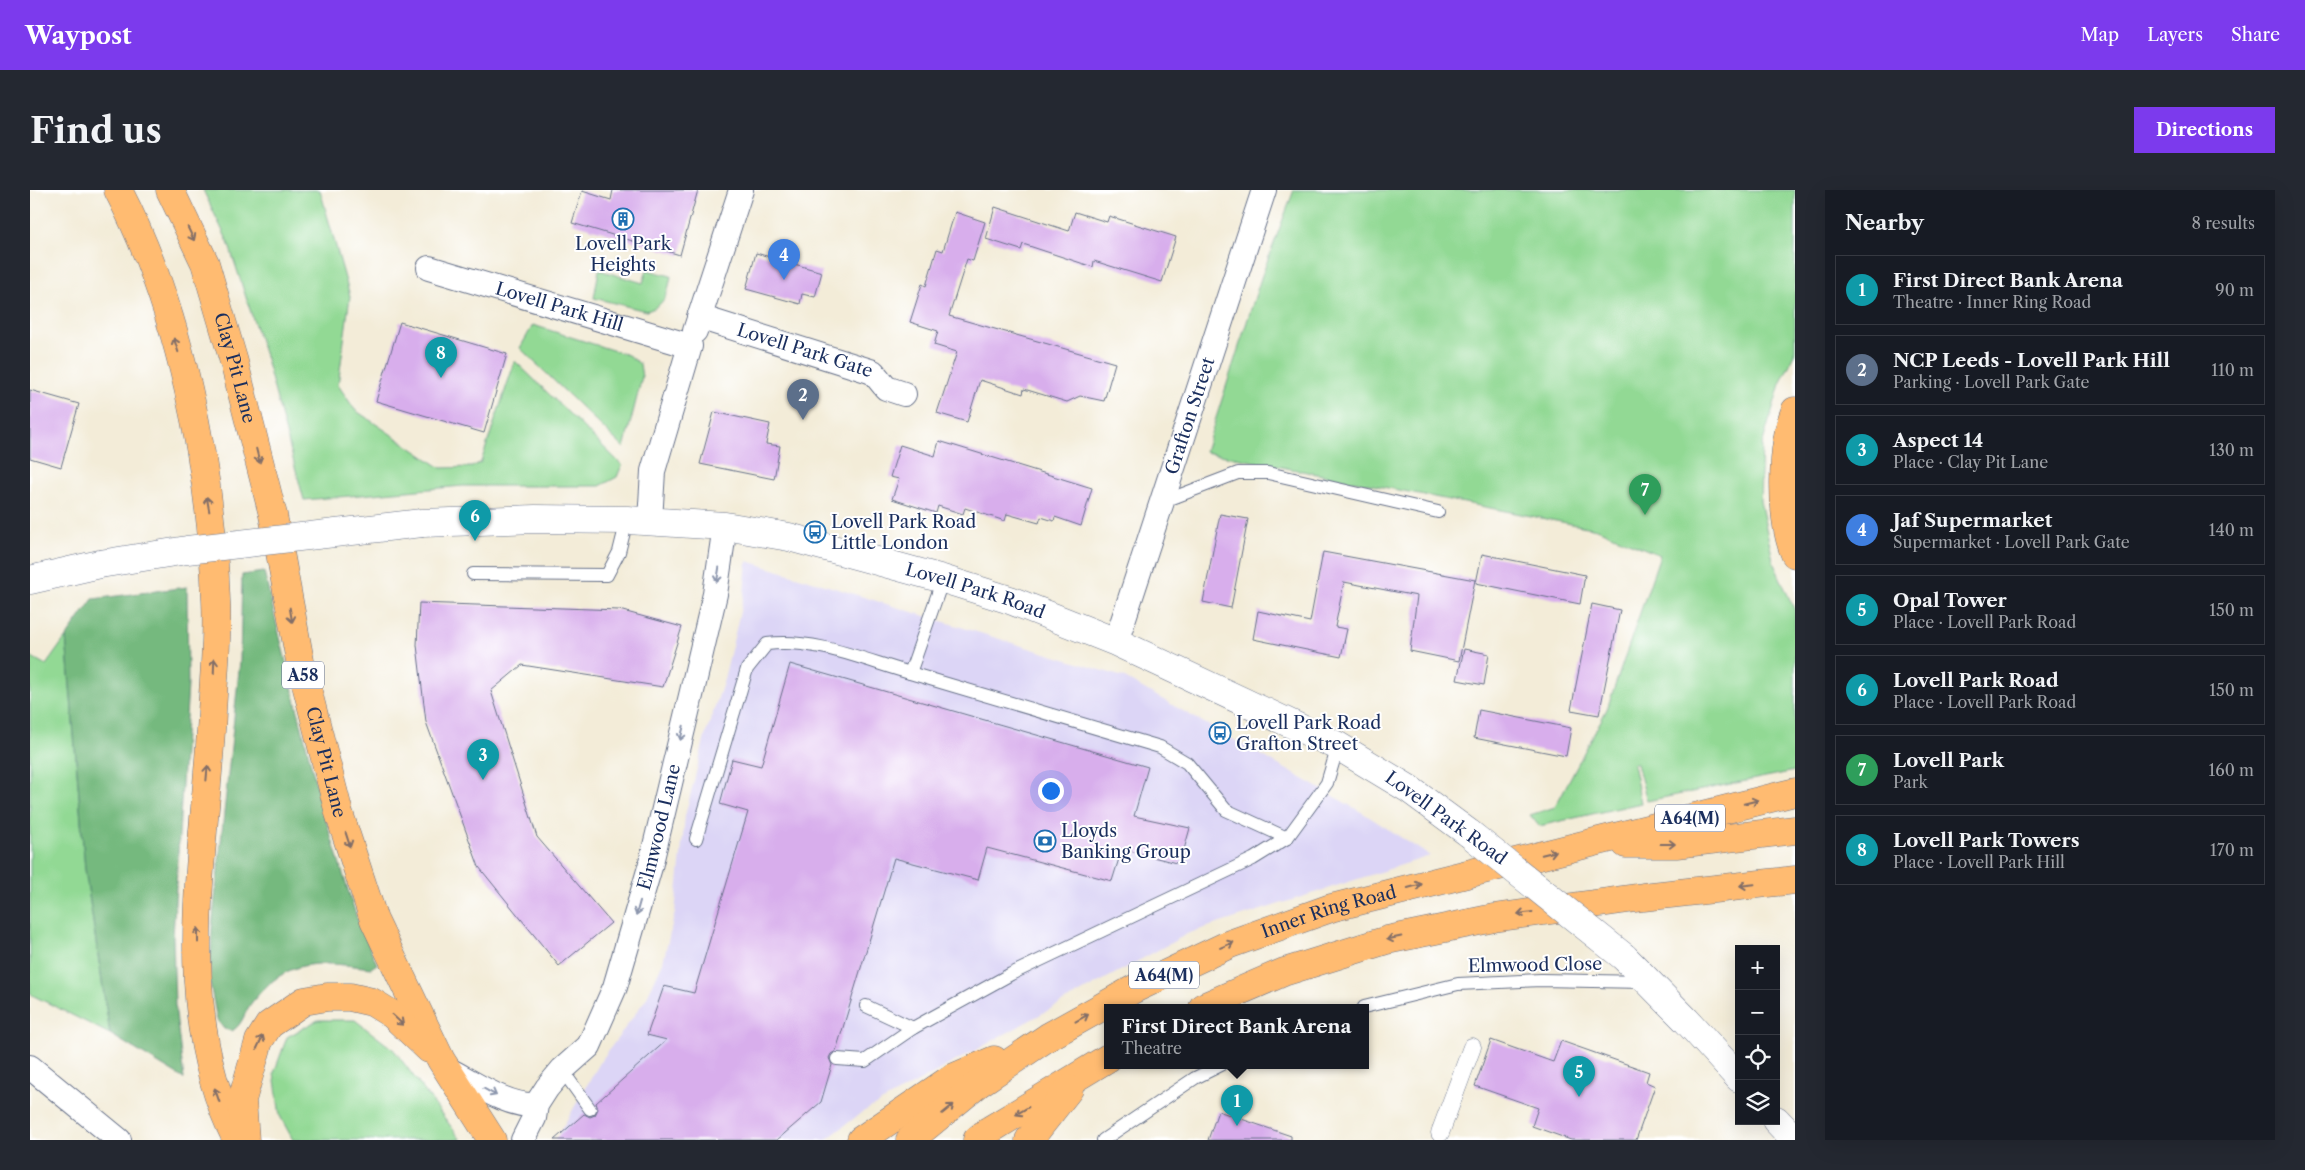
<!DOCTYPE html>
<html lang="en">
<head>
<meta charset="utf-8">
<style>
	body { margin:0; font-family:"Libre Caslon Text",serif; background:#242831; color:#f1f3f6 }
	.controls { position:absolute; right:15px; bottom:15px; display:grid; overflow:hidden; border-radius:0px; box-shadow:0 5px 20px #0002 }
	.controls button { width:45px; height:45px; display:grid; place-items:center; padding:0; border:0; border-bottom:1px solid #363941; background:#171b24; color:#f1f3f6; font:25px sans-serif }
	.you { position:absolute; left:1020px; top:600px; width:18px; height:18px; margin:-12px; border:4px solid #fff; border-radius:50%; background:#1a73e8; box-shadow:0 0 0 8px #1a73e833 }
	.badge { display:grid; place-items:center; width:32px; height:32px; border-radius:50%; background:#7c3aed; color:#fff; font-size:16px; font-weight:700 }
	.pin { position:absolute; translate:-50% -41px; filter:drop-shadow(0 1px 2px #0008) }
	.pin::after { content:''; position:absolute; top:26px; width:18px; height:15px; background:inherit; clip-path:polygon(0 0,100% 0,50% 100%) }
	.popup { position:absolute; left:1074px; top:814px; width:265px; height:65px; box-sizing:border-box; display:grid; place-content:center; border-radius:0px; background:#171b24; filter:drop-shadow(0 1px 4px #0005); font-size:16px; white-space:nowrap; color:#9ea1a6 }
	.popup b { font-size:19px; color:#f1f3f6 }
	.popup::after { content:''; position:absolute; left:50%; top:100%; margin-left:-10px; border:10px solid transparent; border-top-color:#171b24 }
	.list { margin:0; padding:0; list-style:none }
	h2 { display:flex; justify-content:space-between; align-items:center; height:65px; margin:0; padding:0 20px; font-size:21px }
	h2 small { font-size:16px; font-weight:400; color:#9ea1a6 }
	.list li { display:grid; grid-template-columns:32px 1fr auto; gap:15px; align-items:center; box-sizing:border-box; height:70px; margin:0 10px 10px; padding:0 10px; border:1px solid #363941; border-radius:0px }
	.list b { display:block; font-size:19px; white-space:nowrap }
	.list p { margin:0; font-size:16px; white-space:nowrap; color:#9ea1a6 }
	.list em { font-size:16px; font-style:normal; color:#9ea1a6 }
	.icon { flex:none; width:28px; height:28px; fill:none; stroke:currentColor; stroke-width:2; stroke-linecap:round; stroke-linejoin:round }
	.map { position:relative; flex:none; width:1765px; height:950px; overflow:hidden; border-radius:0px }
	header { display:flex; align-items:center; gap:30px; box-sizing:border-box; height:70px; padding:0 25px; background:#7c3aed; color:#fff }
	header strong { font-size:24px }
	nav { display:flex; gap:28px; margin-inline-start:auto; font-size:18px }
	.intro { display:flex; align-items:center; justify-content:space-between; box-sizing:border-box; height:120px; padding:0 30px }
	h1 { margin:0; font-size:35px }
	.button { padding:12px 22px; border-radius:0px; background:#7c3aed; color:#fff; font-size:18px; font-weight:700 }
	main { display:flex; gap:30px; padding:0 30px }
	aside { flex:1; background:#171b24; border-radius:0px; box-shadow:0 5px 20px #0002 }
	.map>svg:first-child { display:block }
	.built { fill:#dcd5f6 }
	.green { fill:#92d994; stroke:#568479 }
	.forest { fill:#75b97e; stroke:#48746e }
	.building { fill:#d8aeec }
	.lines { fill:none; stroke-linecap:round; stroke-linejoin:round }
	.service-casing { stroke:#677189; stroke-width:14 }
	.pedestrian-casing { stroke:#677189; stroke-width:19 }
	.minor-casing { stroke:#677189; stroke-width:26 }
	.tertiary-casing { stroke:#677189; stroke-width:29 }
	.trunk-casing { stroke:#677189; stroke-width:29 }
	.motorway-casing { stroke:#677189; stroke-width:29 }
	.service { stroke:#fff; stroke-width:12 }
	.pedestrian { stroke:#fff; stroke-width:18 }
	.minor { stroke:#fff; stroke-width:24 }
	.tertiary { stroke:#fff; stroke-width:28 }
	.trunk { stroke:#ffbb71; stroke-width:28 }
	.motorway { stroke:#ffbb71; stroke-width:28 }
	.tertiary-bridge-casing { stroke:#677189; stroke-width:29; stroke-linecap:butt }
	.tertiary-bridge { stroke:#fff; stroke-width:28 }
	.oneway { stroke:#826e67 }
	.oneway2 { stroke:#8d97ae }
	.labels { text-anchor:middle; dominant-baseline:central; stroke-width:4; stroke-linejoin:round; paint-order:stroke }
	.shield { fill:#fff; stroke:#5f6d8e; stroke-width:1 }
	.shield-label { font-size:16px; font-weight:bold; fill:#1b2f5e }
	.poi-label { font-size:18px; fill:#1b2f5e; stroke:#fff; text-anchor:start }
	.street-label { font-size:18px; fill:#1b2f5e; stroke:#fff }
</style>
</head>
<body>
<header>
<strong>Waypost</strong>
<nav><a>Map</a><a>Layers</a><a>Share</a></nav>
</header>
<div class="intro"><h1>Find us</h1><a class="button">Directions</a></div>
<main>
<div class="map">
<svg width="1765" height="950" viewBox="0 0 1765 950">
	<rect width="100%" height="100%" fill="#fff"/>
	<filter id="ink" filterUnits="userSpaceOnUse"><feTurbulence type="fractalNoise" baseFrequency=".02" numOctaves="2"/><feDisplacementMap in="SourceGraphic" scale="10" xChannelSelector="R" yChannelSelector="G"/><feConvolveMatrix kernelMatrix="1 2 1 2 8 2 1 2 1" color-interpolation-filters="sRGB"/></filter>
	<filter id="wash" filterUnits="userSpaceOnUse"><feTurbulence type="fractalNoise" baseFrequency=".0096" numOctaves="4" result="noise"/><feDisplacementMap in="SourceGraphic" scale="20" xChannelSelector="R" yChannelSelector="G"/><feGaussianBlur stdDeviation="1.12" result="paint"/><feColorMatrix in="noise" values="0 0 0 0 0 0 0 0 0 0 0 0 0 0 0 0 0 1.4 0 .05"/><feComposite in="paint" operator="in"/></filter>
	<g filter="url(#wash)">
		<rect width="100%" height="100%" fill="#f3ecd8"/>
		<polygon class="built" points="717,371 1093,487 1333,623 1400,666 1159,743 831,923 796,950 529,950 527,947 571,871 616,809 633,772 645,722 655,626 676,543 693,493 706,439 714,404"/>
		<g class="green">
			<polygon points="173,0 290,0 320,106 308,195 325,220 411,278 442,277 451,272 485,171 592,275 587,287 570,296 433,296 274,310 236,169 198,52"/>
			<polygon points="1264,0 1765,0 1765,164 1750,194 1732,255 1730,311 1744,374 1765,421 1765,581 1617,611 1607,574 1603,574 1611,613 1509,636 1500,625 1525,617 1577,519 1630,365 1567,339 1175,262 1231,88"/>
			<path d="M569 80 613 93 617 80 641 86C638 103 634 117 616 121L564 108Z"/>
			<polygon points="503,135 598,165 610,174 612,187 594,258 490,158"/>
			<polygon points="36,447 55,679 80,844 0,804 0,466 16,475"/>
			<polygon points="288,830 325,830 364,860 431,950 263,950 250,926 244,883 257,847"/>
		</g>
		<g class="forest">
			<path d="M234 382 291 615 327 728 347 774 341 778C289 772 260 766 223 811 214 821 214 834 202 841L194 839 187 830 180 793 182 737 210 471 212 385Z"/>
			<polygon points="157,397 158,494 143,747 145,816 154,889 80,844 55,679 36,447 63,409"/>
		</g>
		<g id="blocks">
			<g class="building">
				<polygon points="583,0 668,0 650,65 542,33 552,1 581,10"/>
				<polygon points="965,17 1039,41 1045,22 1077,32 1079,26 1146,47 1132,92 1064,71 1063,77 993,54 991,60 956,49"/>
				<polygon points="925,22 955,32 943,71 937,69 919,126 1085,173 1074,211 1050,206 1037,212 994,199 993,204 950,190 937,232 907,223 927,162 904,155 908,141 880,132 892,94 896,96 907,59 913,61"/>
				<polygon points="726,63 792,82 785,107 772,104 770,114 716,99"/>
				<polygon points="370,132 477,164 454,243 346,211"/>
				<polygon points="0,200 49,214 31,277 0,268"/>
				<polygon points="684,222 740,234 736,254 750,256 744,289 670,274"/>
				<polygon points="909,251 1062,298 1051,336 1025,327 1024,331 1011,327 1009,333 977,324 975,331 935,318 933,324 908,316 906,323 862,309 869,289 860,287 870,255 905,266"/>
				<polygon points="1190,324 1218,329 1201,418 1173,412"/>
				<polygon points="1293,362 1445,390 1429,471 1380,461 1387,406 1314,392 1305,437 1317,439 1311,467 1223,449 1228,421 1280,432"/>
				<polygon points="1452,364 1555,385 1550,414 1446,393"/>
				<polygon points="389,413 589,420 652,437 633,497 492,475 461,501 507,647 581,733 529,776 449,677 396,532 387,455"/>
				<polygon points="1562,414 1590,420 1569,525 1541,520"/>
				<polygon points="1434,459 1459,464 1454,495 1427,490"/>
				<polygon points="760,474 1118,577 1104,626 1160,638 1150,674 1092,659 1082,691 957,658 948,690 864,668 806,861 801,864 799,868 802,875 791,912 747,950 524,950 554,924 560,927 565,925 568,919 566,913 637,850 617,845 634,796 664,803 718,622 690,614 702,569 731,576"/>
				<polygon points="1449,520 1541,538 1536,566 1444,548"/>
				<polygon points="1461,850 1523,872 1531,851 1619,882 1616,892 1625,896 1606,950 1541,950 1502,936 1508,918 1445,896"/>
				<polygon points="1188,921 1261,946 1261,950 1178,950"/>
			</g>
		</g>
	</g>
	<g filter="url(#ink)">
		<use href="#blocks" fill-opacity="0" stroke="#677189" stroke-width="1"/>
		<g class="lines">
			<g class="service-casing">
				<g id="service">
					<polyline points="1132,312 1208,283 1238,283 1408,322"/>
					<polyline points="443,384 577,385 589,362 597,330"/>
					<polyline points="880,483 1130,557 1157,573 1196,620 1257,648"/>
					<path d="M666 649 717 479 737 454C785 448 834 470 880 483L913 389"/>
					<polyline points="836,816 883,838"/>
					<polyline points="1334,817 1428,794 1511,790 1614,792"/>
					<polyline points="807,869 835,871 883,838 981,784 1223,669 1257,648 1297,593 1308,556"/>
					<polyline points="532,880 560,919"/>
					<polyline points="1073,950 1165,888 1191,875"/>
				</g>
			</g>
			<g class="pedestrian-casing">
				<polyline id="pedestrian" points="1410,943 1442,857"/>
			</g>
			<g class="minor-casing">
				<g id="minor">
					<path id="s1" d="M399 78 660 156 623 281 620 331"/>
					<path id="s2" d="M669 127 843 182 856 198 874 204"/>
					<polyline points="665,141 711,0"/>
					<path id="s3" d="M1086 452 1234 0"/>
					<polyline points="0,877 89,950"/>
					<path d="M417 879C443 892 477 917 506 915"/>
					<path id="s4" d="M493 950 504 928 506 915 517 898 532 880 559 856 585 797 620 677 664 493 685 404 695 336"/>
				</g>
			</g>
			<g class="tertiary-casing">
				<g id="tertiary">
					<path id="s5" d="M392 333 505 329 597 330 695 336 759 347 913 389 980 410 1086 452 1308 556 1379 599 1440 644"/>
					<polyline points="0,390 70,374"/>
					<polyline points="1594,767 1656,830 1709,888"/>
					<polyline points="1746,930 1765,950"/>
				</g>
			</g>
			<g class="trunk-casing">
				<g id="trunk">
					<path d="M88 0C150 119 181 276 186 410 188 447 184 485 182 522 176 661 140 820 207 950"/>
					<path id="s6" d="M140 0 175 73 204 172 243 325 270 471 309 623 344 730 411 870 462 950"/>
					<polyline points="215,950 212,910 229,851 239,835 274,811 297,807 320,807 342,812 363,825 399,859"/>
				</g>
			</g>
			<g class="motorway-casing">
				<g id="motorway">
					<path d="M1765 221C1751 255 1750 330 1765 364"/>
					<polyline points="1596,654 1646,654 1765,640"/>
					<polyline points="1173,817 1254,782 1357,750 1464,728 1613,707 1765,690"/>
					<polyline points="831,950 922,888 964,870"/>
					<path id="s7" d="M880 950 948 894 1018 847 1104 799 1200 754 1301 718 1765 602"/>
					<polyline points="947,950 958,941 1078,868"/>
					<polyline points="999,950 1039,899"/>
				</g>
			</g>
			<use href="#service" class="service"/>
			<use href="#pedestrian" class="pedestrian"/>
			<use href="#minor" class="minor"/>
			<use href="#tertiary" class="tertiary"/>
			<use href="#trunk" class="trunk"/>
			<use href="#motorway" class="motorway"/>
			<g class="tertiary-bridge-casing">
				<g id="tertiary-bridge">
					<polyline points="70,374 157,360 392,333"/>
					<polyline points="1440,644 1594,767"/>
				</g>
			</g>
			<use href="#tertiary-bridge" class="tertiary-bridge"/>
		</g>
		<defs><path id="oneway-shaft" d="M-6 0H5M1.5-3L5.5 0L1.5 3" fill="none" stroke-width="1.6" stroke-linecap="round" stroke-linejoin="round" transform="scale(1.25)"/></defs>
		<g class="oneway">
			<use href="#oneway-shaft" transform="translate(161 44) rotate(64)"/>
			<use href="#oneway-shaft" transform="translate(146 155) rotate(-108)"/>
			<use href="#oneway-shaft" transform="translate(228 266) rotate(76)"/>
			<use href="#oneway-shaft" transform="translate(178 314) rotate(-100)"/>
			<use href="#oneway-shaft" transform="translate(261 425) rotate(80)"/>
			<use href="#oneway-shaft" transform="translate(184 476) rotate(-88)"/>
			<use href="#oneway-shaft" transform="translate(177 583) rotate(-85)"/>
			<use href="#oneway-shaft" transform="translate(1721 612) rotate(-14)"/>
			<use href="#oneway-shaft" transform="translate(318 650) rotate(72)"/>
			<use href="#oneway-shaft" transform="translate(1638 654)"/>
			<use href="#oneway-shaft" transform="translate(1519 663) rotate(-14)"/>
			<use href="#oneway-shaft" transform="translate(1717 695) rotate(174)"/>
			<use href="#oneway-shaft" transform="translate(1385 696) rotate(-15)"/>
			<use href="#oneway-shaft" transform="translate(1495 723) rotate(172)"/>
			<use href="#oneway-shaft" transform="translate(168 745) rotate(-90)"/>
			<use href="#oneway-shaft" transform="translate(1364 748) rotate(168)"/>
			<use href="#oneway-shaft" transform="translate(1197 755) rotate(-23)"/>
			<use href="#oneway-shaft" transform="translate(1052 828) rotate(-29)"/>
			<use href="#oneway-shaft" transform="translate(368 830) rotate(43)"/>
			<use href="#oneway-shaft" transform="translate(230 852) rotate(-65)"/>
			<use href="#oneway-shaft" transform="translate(187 905) rotate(-109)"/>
			<use href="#oneway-shaft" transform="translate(918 919) rotate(-39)"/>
			<use href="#oneway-shaft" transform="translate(992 921) rotate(149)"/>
		</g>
		<g class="oneway2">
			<use href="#oneway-shaft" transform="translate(688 385) rotate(99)"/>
			<use href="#oneway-shaft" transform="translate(652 543) rotate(103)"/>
			<use href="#oneway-shaft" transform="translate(608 718) rotate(106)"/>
			<use href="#oneway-shaft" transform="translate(460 902) rotate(29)"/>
		</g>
	</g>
	<defs>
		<g id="building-ring" transform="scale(1.125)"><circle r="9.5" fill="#fff" stroke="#1f6fb2" stroke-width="1.5"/><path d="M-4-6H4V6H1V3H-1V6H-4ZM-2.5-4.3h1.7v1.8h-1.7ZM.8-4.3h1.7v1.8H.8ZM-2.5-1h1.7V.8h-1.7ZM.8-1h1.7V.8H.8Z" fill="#1f6fb2"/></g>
		<g id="bus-ring" transform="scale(1.125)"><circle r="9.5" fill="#fff" stroke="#1f6fb2" stroke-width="1.5"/><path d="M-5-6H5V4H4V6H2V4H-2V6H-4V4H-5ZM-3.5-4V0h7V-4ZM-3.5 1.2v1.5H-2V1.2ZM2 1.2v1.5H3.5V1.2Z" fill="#1f6fb2"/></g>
		<g id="bank-ring" transform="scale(1.125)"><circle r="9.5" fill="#fff" stroke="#1f6fb2" stroke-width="1.5"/><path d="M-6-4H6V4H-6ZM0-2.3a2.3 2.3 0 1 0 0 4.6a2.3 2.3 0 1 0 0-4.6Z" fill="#1f6fb2"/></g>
	</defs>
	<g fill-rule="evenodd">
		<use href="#building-ring" x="593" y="29"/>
		<use href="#bus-ring" x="785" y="342"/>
		<use href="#bus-ring" x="1190" y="543"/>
		<use href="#bank-ring" x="1015" y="651"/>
	</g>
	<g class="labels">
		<g class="shield">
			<rect x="252" y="471.5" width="42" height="27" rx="4"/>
			<rect x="1625" y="614.5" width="70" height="27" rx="4"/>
			<rect x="1099" y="771.5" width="70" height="27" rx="4"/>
		</g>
		<g class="shield-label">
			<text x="273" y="485">A58</text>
			<text x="1660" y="628">A64(M)</text>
			<text x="1134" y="785">A64(M)</text>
		</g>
		<g class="poi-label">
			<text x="593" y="54" text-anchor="middle">Lovell Park<tspan x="593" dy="21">Heights</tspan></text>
			<text x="801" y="332">Lovell Park Road<tspan x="801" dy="21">Little London</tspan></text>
			<text x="1206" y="533">Lovell Park Road<tspan x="1206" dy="21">Grafton Street</tspan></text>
			<text x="1031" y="641">Lloyds<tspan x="1031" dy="21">Banking Group</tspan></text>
		</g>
		<g class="street-label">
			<text stroke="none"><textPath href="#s1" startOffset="136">Lovell Park Hill</textPath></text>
			<text stroke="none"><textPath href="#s2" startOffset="111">Lovell Park Gate</textPath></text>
			<text stroke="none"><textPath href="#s6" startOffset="190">Clay Pit Lane</textPath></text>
			<text stroke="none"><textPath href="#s3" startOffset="238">Grafton Street</textPath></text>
			<text stroke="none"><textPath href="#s5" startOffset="562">Lovell Park Road</textPath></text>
			<text stroke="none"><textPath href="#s6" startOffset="595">Clay Pit Lane</textPath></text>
			<text transform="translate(1416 628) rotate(36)">Lovell Park Road</text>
			<text stroke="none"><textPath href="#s4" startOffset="348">Elmwood Lane</textPath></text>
			<text stroke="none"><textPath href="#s7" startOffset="481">Inner Ring Road</textPath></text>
			<text transform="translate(1505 775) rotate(-1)">Elmwood Close</text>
		</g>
	</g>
</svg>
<div class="controls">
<button>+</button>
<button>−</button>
<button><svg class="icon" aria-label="locate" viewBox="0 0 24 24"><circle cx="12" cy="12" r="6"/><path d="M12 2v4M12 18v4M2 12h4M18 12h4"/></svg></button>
<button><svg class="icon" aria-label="layers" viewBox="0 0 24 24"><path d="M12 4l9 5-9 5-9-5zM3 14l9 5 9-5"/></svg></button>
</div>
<div class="you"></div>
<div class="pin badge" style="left:1207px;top:936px;background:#0f9aa8">1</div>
<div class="popup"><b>First Direct Bank Arena</b>Theatre</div>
<div class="pin badge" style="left:773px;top:230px;background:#5c6f8a">2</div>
<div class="pin badge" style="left:453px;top:590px;background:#0f9aa8">3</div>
<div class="pin badge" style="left:754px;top:90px;background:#3f7fe0">4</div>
<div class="pin badge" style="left:1549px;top:907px;background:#0f9aa8">5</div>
<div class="pin badge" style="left:445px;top:351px;background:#0f9aa8">6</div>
<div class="pin badge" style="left:1615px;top:325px;background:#2e9e5b">7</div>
<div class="pin badge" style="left:411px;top:188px;background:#0f9aa8">8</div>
</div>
<aside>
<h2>Nearby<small>8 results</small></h2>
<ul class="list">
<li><span class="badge" style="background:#0f9aa8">1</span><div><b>First Direct Bank Arena</b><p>Theatre · Inner Ring Road</p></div><em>90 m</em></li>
<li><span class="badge" style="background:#5c6f8a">2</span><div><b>NCP Leeds - Lovell Park Hill</b><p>Parking · Lovell Park Gate</p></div><em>110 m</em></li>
<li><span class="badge" style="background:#0f9aa8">3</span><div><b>Aspect 14</b><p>Place · Clay Pit Lane</p></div><em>130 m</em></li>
<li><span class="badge" style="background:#3f7fe0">4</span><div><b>Jaf Supermarket</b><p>Supermarket · Lovell Park Gate</p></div><em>140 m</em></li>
<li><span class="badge" style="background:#0f9aa8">5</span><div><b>Opal Tower</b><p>Place · Lovell Park Road</p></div><em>150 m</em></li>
<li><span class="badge" style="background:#0f9aa8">6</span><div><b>Lovell Park Road</b><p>Place · Lovell Park Road</p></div><em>150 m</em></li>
<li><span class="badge" style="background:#2e9e5b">7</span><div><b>Lovell Park</b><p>Park</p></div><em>160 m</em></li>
<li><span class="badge" style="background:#0f9aa8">8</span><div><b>Lovell Park Towers</b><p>Place · Lovell Park Hill</p></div><em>170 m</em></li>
</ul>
</aside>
</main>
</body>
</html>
